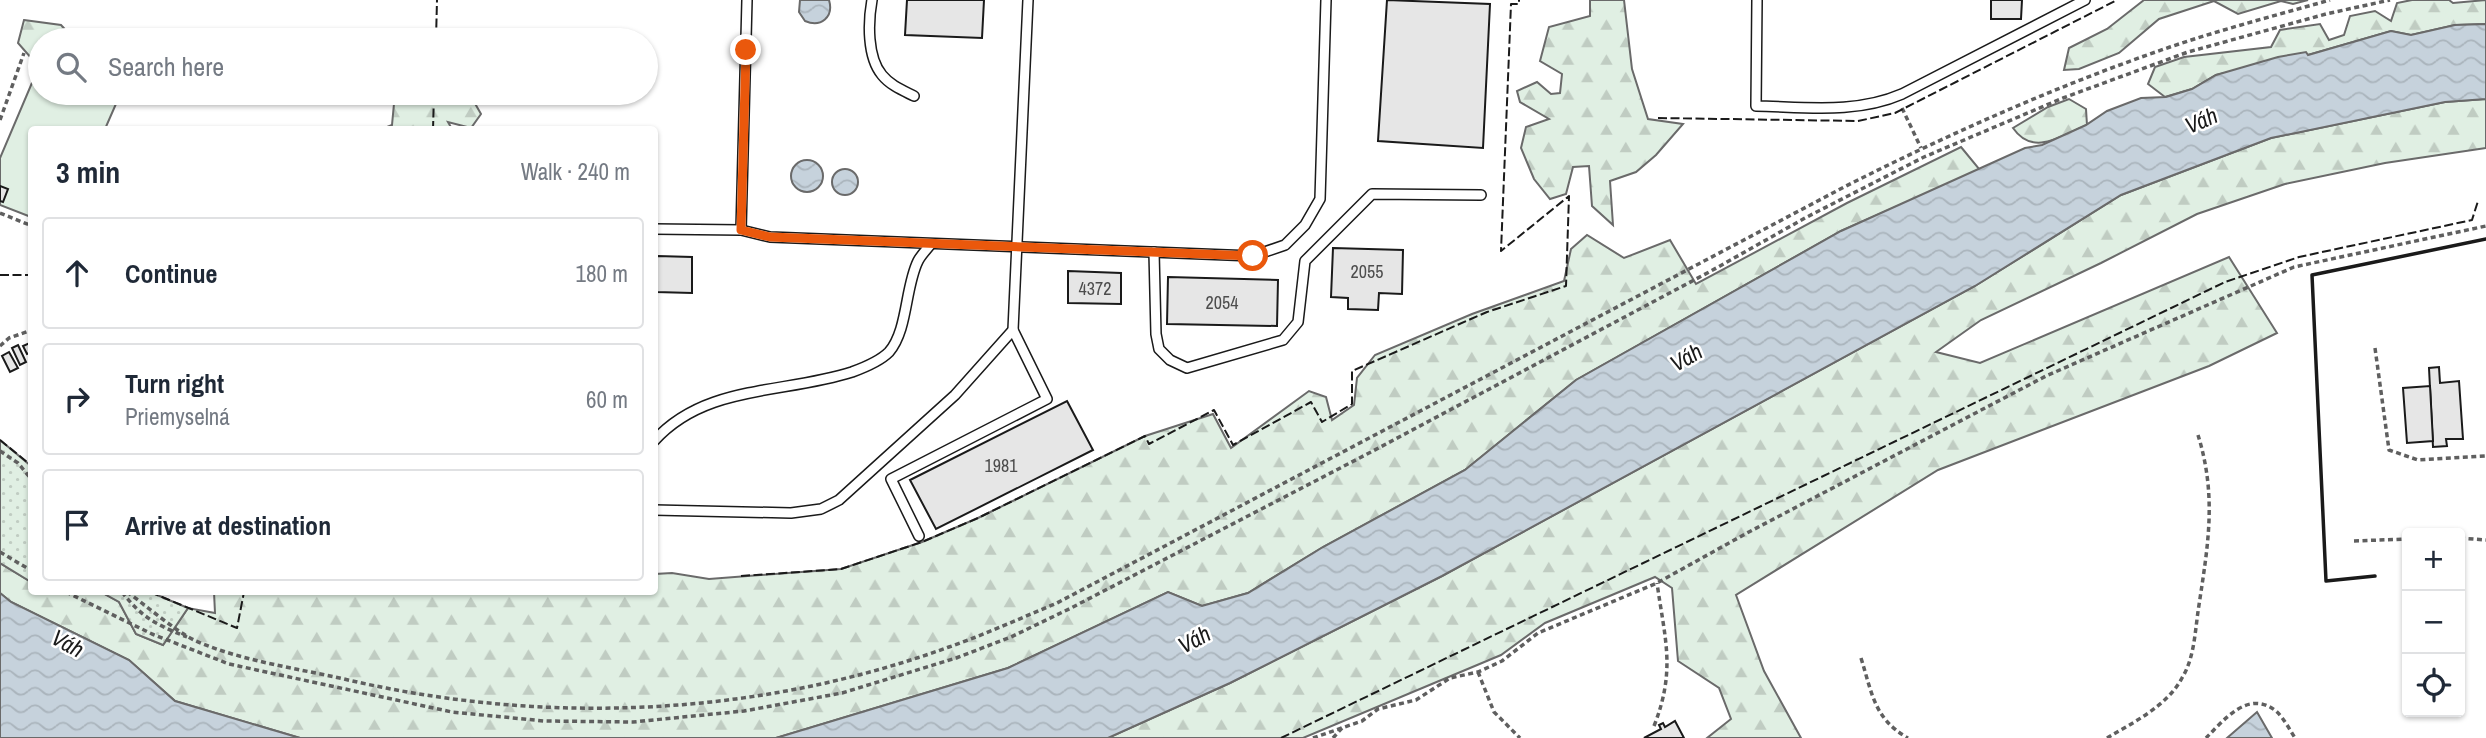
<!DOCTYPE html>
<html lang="en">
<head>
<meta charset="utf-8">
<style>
	body { margin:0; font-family:"Archivo Narrow",sans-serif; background:#f6f6f7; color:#1f2937 }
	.controls { position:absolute; right:21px; bottom:21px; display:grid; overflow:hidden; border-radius:7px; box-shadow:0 2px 5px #0004 }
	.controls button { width:63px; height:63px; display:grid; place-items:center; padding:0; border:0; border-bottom:2px solid #e0e1e3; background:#fff; color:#1f2937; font:35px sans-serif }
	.stop { position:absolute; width:21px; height:21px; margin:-16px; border:5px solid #ea580c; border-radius:50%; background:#fff }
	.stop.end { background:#ea580c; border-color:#fff; box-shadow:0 2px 7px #0008 }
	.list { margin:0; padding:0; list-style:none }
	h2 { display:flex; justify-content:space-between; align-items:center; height:91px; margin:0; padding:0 28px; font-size:30px }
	h2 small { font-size:23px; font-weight:400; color:#747a83 }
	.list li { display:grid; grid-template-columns:46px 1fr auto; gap:21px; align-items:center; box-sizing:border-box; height:112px; margin:0 14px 14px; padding:0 14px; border:2px solid #e0e1e3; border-radius:7px }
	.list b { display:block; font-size:26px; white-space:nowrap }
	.list p { margin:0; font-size:23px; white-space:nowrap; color:#747a83 }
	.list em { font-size:23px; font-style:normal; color:#747a83 }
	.icon { flex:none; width:38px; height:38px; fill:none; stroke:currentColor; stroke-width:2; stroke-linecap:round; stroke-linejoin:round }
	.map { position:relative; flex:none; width:2486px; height:738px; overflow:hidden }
	.search { position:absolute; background:#fff; box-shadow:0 2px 5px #0004; left:28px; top:28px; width:630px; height:77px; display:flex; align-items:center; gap:18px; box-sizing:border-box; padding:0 24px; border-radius:38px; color:#747a83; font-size:26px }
	.panel { position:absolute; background:#fff; box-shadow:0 2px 5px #0004; left:28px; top:126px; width:630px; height:469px; border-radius:7px }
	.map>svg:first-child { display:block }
	.grass { fill:#e0efe3; stroke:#6a6a6a; stroke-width:2 }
	.forest { fill:url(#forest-firs); stroke:#6a6a6a; stroke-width:2 }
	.park { fill:url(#park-dots); stroke:#6a6a6a; stroke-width:2 }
	.water { fill:url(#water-waves); stroke:#6a6a6a; stroke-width:2 }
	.building { fill:#e6e6e6; stroke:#1a1a1a; stroke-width:2 }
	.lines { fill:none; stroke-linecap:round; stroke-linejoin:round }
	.lane-casing { stroke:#1a1a1a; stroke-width:12 }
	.path { stroke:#5f5f5f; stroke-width:3.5; stroke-dasharray:5 3.5; stroke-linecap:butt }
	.lane { stroke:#fff; stroke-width:9 }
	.fence { stroke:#1a1a1a; stroke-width:2; stroke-dasharray:9 3.5; stroke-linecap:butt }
	.wall { stroke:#1a1a1a; stroke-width:3.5 }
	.route { stroke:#ea580c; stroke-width:9 }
	.labels { text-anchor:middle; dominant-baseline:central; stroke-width:5; stroke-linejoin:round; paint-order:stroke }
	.number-label { font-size:18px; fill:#4d4d4d }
	.water-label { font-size:23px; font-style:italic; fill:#1a1a1a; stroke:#fff }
</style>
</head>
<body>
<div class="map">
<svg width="2486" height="738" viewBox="0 0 2486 738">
	<defs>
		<pattern id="forest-firs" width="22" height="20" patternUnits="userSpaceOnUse" patternTransform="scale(1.75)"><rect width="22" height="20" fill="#e0efe3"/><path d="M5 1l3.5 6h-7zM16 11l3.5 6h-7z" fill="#c0ccc2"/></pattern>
		<pattern id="park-dots" width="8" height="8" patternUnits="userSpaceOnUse" patternTransform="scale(1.75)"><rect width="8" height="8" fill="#e0efe3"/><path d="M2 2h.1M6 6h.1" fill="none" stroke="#c0ccc2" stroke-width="1.8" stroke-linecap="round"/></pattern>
		<pattern id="water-waves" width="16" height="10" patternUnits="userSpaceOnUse" patternTransform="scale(1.75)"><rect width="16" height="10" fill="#c6d2dc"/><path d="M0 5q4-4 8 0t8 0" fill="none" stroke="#aab4bc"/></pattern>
	</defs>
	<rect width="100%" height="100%" fill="#fff"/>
	<polygon class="grass" points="40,64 40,93 108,93 119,97 105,129 32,130 31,217 0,205 0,158"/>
	<g class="forest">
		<polygon points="1590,0 1624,0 1632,69 1648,119 1683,124 1656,155 1636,172 1610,181 1613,225 1592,206 1589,166 1573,167 1566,194 1550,199 1534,179 1521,148 1526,127 1549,119 1520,102 1517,91 1537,82 1551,94 1560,93 1562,74 1540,61 1549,27 1590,16"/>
		<polygon points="2144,0 2308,0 2293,4 2281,1 2238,14 2214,1 2159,19 2119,53 2079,69 2064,70 2069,48 2107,29"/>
		<polygon points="2412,0 2449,0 2453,3 2486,0 2486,24 2455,25 2411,35 2391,31 2308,55 2216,75 2192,89 2165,97 2148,84 2155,67 2184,57 2271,47 2280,30 2320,24 2329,40 2344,35 2350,16 2375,11 2391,21 2397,3"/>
		<polygon points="24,20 61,25 75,40 40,40 40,60 32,59 18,43"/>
		<polygon points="395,93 444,93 448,102 460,93 469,93 481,114 471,128 448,122 452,129 382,129 392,125"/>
		<path d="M2069 99 2086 109 2087 125C2061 136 2033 157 2013 128L2048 107Z"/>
		<polygon points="2486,99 2486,148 2385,163 2285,184 2197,214 2101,263 1981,320 1936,352 1980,363 2229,257 2277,333 2209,366 1938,470 1736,595 1764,671 1801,738 1707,738 1731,719 1719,688 1678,661 1672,588 1655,577 1545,623 1501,655 1303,738 1108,738 1230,683 1442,576 1975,286 2121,195 2271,138 2445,102"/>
		<polygon points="1961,147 1980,170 1841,231 1576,380 1465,470 1323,547 1248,593 1202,606 1168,592 1008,668 776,738 300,738 175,701 129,660 11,602 0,593 0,563 31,582 32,592 101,592 119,602 136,634 163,645 188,608 215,613 214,592 654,592 655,574 672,573 709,579 841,569 922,542 978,518 1145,436 1213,414 1231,448 1309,391 1326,397 1332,420 1354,405 1357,378 1375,355 1472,314 1564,281 1571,249 1587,235 1624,258 1670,240 1696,284 1847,203"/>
	</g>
	<g class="park">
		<polygon points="0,440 31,466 31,582 0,563"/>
		<polygon points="101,592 150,592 188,608 163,645 136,634 119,602"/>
	</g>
	<g class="water">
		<path d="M800 0H829C834 17 821 28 805 21L799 12Z"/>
		<polygon points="2486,24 2486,99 2445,102 2271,138 2121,195 1975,286 1442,576 1230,683 1108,738 776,738 1008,668 1168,592 1202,606 1248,593 1323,547 1465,470 1576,380 1841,231 2025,148 2042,145 2086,125 2107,111 2141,98 2166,97 2192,89 2216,75 2278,57 2306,52 2308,55 2391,31 2411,35 2455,25"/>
		<circle cx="807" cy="176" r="16"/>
		<circle cx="845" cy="182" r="13"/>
		<polygon points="0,593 11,602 129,660 175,701 300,738 0,738"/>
		<polygon points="2257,712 2272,738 2227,738"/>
	</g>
	<g class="building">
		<polygon points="907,0 984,0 982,38 905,35"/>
		<polygon points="1387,0 1490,4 1483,148 1378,141"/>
		<polygon points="1991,0 2022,0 2021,19 1991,19"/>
		<polygon points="0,186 8,189 3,202 0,201"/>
		<polygon points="1333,248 1403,250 1402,294 1379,293 1378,310 1348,309 1348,298 1331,297"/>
		<polygon points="657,256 692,257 692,293 656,292"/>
		<polygon points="1068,271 1121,273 1121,304 1068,303"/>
		<polygon points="1168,277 1278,280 1277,326 1167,324"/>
		<polygon points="32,342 32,352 27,354 23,346"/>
		<polygon points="18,345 26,362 20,365 12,348"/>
		<polygon points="9,352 18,368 10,372 2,356"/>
		<polygon points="2439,367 2440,383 2459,381 2463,439 2446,439 2447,446 2433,447 2429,368"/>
		<polygon points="2430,386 2433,441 2407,443 2403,388"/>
		<polygon points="1067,401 1093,450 936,529 910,480"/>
		<polygon points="1675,721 1684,738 1644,738 1661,729 1659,725 1663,723 1665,727"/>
	</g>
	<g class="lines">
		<g class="lane-casing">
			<g id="lane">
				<path d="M872 0C868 22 867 57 882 75 890 85 902 90 914 96"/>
				<path d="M1757 0 1756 106C1806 107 1856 114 1902 94L2085 0"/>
				<polyline points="654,229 741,230 770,237 1253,256 1285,245 1305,225 1320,199 1326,0"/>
				<polyline points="741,230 747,0"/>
				<polyline points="1154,252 1156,334 1159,349 1170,360 1187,368 1283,340 1298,322 1305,261 1372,194 1481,195"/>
				<path d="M654 441C705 384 784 394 852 372 863 368 880 361 889 352 908 330 905 287 918 261 921 255 927 249 931 244"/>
				<polyline points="654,510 791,513 821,509 839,500 955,395 1013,330 1028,0"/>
				<polyline points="919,536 891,479 1047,399 1013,330"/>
			</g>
		</g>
		<g class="path">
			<polyline points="1902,108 1921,148"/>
			<polyline points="0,120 24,53"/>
			<polyline points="0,213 32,226"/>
			<polyline points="0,346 9,338 32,330"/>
			<polyline points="2375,348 2389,450 2418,460 2486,456"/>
			<polyline points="0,451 18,463 32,480"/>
			<polyline points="2460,538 2486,540"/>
			<polyline points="2354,541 2407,539"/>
			<polyline points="0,552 32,571"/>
			<polyline points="66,592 152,634 229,664 452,712 544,721 633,722 744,711 842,693 956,658 1011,637 1071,608 1371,452 1711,271 1805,218 1924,157 2063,98 2188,52 2326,14 2390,0"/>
			<path d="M122 592C142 618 157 625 187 637"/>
			<path d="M127 592C147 606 175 631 196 641 242 661 295 668 344 679 543 726 756 717 949 647 986 634 1021 618 1057 603L1846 186C1951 133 2059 85 2170 47 2223 29 2277 15 2330 0"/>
			<path d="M1861 658C1872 693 1874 719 1908 738"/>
			<polyline points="1478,672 1494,712 1520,738"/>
			<path d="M1654 726C1676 670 1665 640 1657 583"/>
			<polyline points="1313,738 1362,721 1378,709 1416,700 1450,678 1478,672 1502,661 1538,633 1657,583 1747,533 2046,376 2294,267 2486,226"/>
			<polyline points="1333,738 1342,728"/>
			<path d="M2107 738C2134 722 2167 706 2182 678 2195 657 2195 629 2199 605 2208 545 2217 496 2198 435"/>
			<path d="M2206 738C2224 720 2248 689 2276 711 2283 717 2290 730 2295 738"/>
		</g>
		<use href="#lane" class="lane"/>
		<g class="fence">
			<polyline points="436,40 437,0"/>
			<polyline points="1658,118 1858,121 1895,113 2117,0"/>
			<polyline points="433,130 434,93"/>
			<polyline points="0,275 32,275"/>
			<polyline points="0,440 32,466"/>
			<polyline points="741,576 841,569 922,542 978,518 1145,436 1149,444 1214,410 1233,445 1311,402 1322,422 1352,404 1352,371 1487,312 1566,286 1569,196 1501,251 1511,4 1519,4 1519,0"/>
			<polyline points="150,592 237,628 244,592"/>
			<polyline points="1281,738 2225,282 2299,257 2472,220 2478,201"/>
		</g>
		<polyline class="wall" points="2375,576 2326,581 2312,275 2486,239"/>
	</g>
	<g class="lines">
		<polyline class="route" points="746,50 741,230 770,237 1253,256"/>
	</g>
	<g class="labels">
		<g class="number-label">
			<text x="1367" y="271">2055</text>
			<text x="1095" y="288">4372</text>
			<text x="1222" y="302">2054</text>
			<text x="1001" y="465">1981</text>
		</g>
		<g class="water-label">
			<text transform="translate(2201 120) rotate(-23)">Váh</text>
			<text transform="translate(1686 357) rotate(-30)">Váh</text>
			<text transform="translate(1194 639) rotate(-28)">Váh</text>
			<text transform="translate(68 643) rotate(29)">Váh</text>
		</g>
	</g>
</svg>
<div class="controls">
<button>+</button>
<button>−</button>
<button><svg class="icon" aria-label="locate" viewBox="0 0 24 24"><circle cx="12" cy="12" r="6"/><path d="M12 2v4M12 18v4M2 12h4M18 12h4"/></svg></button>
</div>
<div class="stop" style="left:1253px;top:256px"></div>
<div class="stop end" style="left:746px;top:50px"></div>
<div class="search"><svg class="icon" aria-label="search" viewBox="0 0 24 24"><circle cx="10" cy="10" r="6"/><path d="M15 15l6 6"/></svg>Search here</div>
<section class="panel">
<h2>3 min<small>Walk · 240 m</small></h2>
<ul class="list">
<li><svg class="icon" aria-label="ahead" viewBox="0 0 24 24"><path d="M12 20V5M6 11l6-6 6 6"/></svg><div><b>Continue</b></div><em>180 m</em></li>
<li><svg class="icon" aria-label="right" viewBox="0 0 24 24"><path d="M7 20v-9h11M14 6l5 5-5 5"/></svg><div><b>Turn right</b><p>Priemyselná</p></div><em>60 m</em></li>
<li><svg class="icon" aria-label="arrive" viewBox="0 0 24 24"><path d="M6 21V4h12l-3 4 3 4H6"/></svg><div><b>Arrive at destination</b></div></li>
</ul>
</section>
</div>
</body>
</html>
